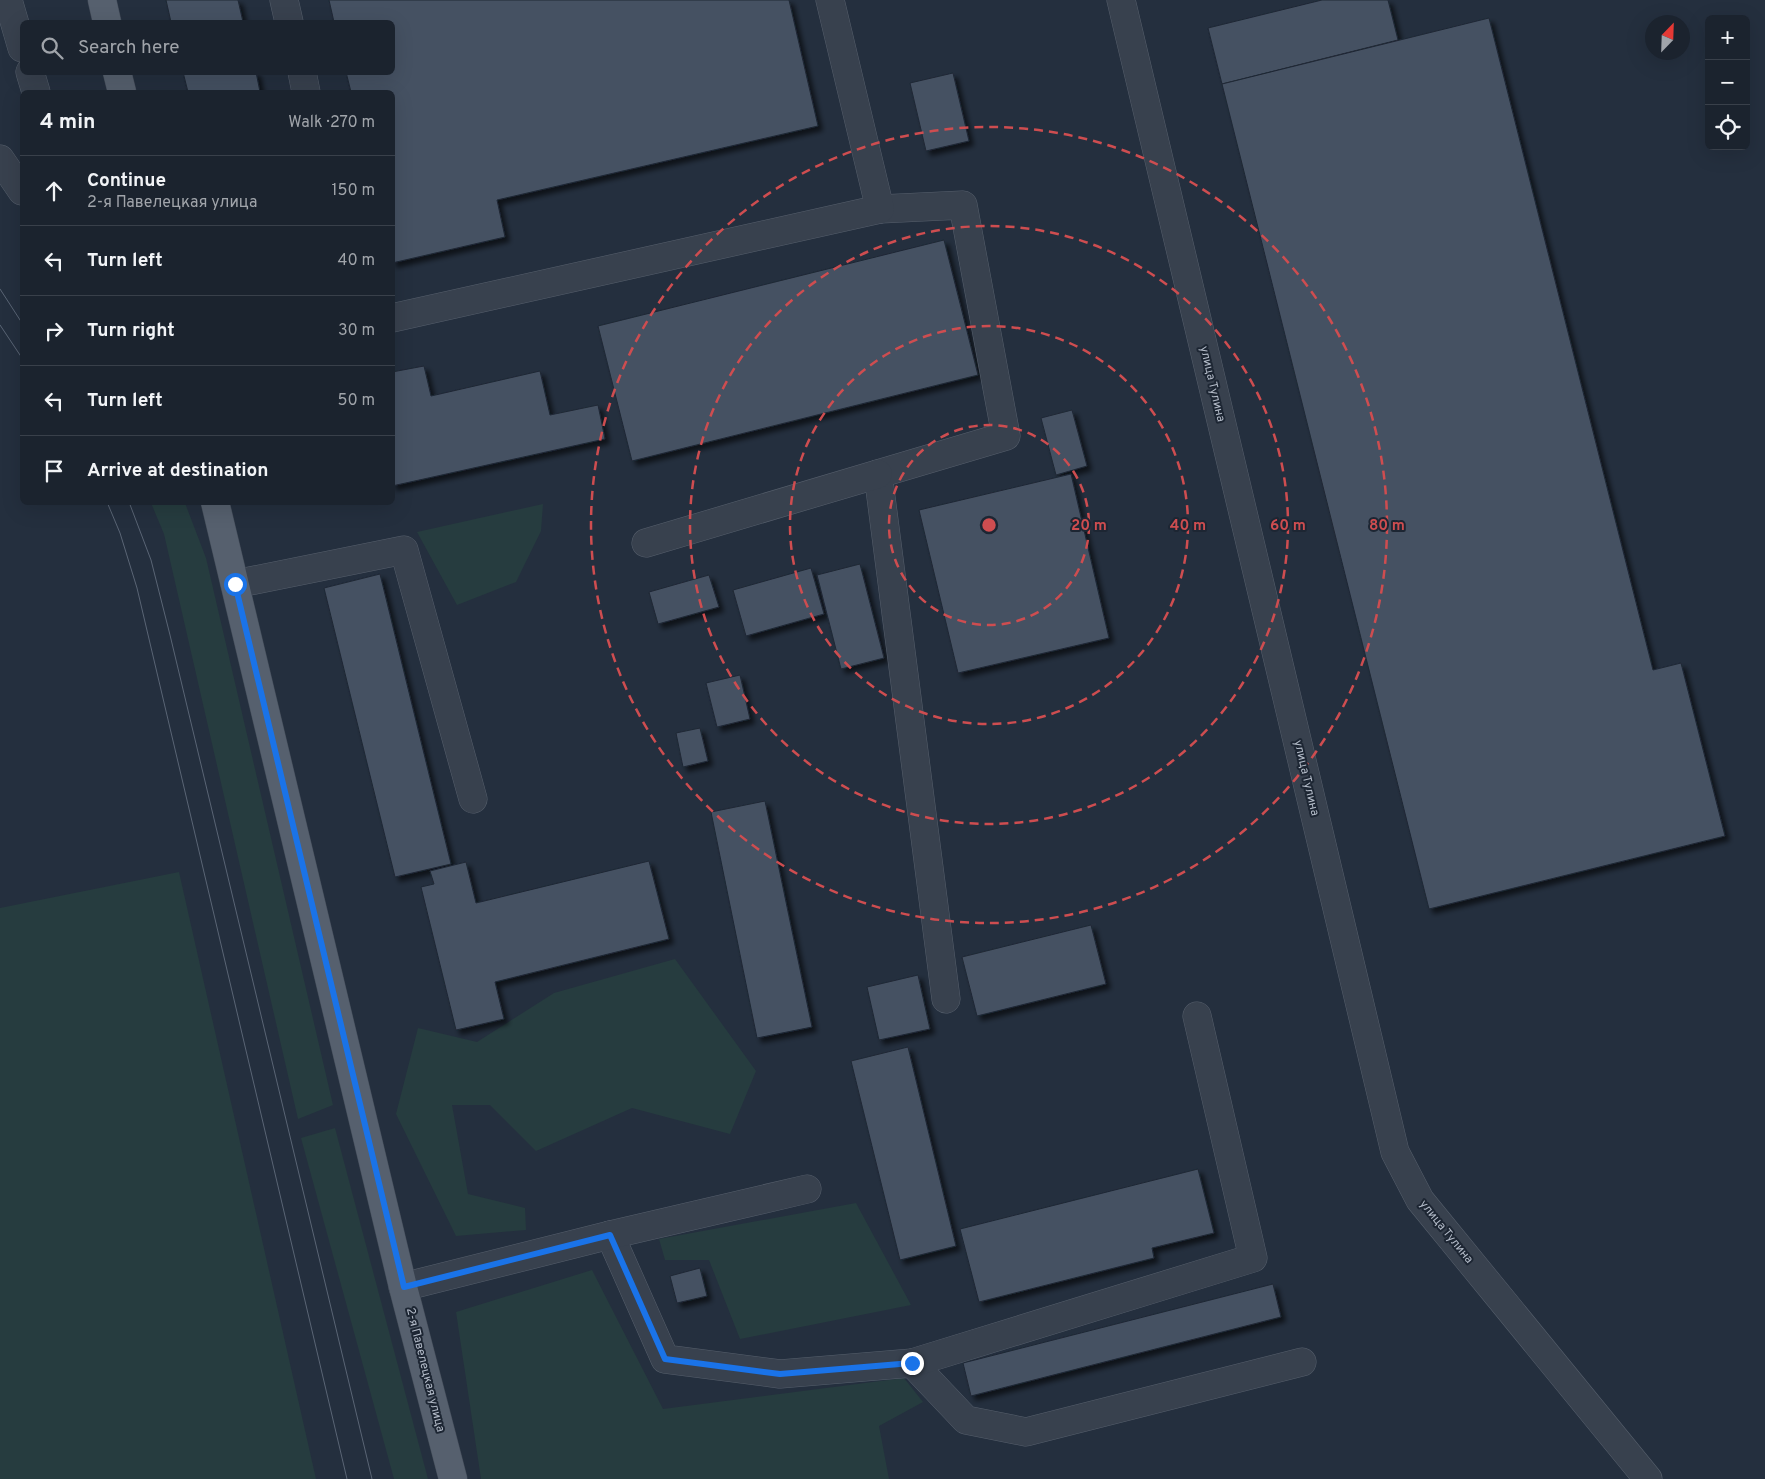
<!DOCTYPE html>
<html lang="en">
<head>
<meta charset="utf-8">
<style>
	body { margin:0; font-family:Overpass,sans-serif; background:#282f3a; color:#f1f3f6 }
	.controls { position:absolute; right:15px; top:15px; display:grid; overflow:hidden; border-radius:8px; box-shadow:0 5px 20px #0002 }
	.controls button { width:45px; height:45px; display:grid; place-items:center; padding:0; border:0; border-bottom:1px solid #39404a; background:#1b232e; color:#f1f3f6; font:25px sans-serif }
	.compass { position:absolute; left:1645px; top:15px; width:45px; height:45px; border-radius:50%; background:#1b232e; box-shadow:0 5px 20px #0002; rotate:23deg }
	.stop { position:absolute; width:15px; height:15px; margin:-11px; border:4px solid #1a73e8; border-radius:50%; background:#fff }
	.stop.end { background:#1a73e8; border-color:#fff; box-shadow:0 1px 5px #0008 }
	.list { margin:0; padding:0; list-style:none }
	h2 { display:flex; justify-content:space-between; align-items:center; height:65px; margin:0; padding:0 20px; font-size:21px }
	h2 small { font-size:16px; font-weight:400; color:#a0a4aa }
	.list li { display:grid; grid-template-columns:32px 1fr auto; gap:15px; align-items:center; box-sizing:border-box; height:70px; padding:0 20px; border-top:1px solid #39404a }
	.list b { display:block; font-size:19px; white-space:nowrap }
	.list p { margin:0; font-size:16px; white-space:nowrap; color:#a0a4aa }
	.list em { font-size:16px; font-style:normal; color:#a0a4aa }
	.icon { flex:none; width:28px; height:28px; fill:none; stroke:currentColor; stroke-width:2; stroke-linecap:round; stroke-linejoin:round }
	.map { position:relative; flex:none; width:1765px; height:1479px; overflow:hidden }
	.search { position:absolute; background:#1b232e; box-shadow:0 5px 20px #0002; left:20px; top:20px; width:375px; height:55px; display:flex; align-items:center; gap:12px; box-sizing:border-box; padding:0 18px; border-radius:8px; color:#a0a4aa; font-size:19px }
	.panel { position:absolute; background:#1b232e; box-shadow:0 5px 20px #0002; left:20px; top:90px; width:375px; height:415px; border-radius:8px }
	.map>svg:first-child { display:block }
	.green { fill:#263c3f }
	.building { fill:#455162; stroke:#1f2835; filter:url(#shadow) }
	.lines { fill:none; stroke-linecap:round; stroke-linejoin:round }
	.minor-casing { stroke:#565f6c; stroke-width:29 }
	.major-casing { stroke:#414a57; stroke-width:29 }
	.minor { stroke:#38414e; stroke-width:28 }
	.major { stroke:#56606e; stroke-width:28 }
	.tram { stroke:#5a6575; stroke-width:1 }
	.route { stroke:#1a73e8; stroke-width:6 }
	.ring { fill:none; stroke:#ce4d50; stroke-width:2.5; stroke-dasharray:9 6 }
	.labels { text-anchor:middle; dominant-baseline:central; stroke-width:4; stroke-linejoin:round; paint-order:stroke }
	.street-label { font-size:12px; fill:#b4bcc9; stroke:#1d2633 }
	.centre { fill:#ce4d50; stroke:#1d2633; stroke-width:2.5 }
	.ring-label { font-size:15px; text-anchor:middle; font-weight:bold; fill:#ce4d50; stroke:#1d2633; stroke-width:4; stroke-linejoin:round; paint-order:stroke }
</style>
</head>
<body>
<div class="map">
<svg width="1765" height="1479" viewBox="0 0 1765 1479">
	<defs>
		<filter id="shadow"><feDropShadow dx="4.5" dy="4.5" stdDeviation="2.5" flood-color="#0009"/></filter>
	</defs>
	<rect width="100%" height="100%" fill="#242f3e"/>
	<g class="green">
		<polygon points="151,503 185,503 206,558 333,1105 298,1119 164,534"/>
		<polygon points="543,504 541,531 516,582 457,605 417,532"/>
		<polygon points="179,872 316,1479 0,1479 0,908"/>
		<polygon points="675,959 756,1071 730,1134 632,1108 536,1151 490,1105 452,1105 468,1194 525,1208 526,1230 456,1236 396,1114 418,1028 477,1042 554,993"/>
		<polygon points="335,1128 428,1479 394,1479 301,1138"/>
		<polygon points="856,1203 911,1305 740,1339 709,1260 665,1260 659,1239"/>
		<polygon points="592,1270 663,1409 904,1378 923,1402 879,1426 889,1479 481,1479 456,1312"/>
	</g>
	<g class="building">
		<polygon points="166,0 238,0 243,22 171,22"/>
		<polygon points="329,0 789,0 818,126 497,200 505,237 392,263 392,92 351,92 346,72 392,72 392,22 334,22"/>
		<polygon points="1322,0 1388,0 1398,40 1222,84 1208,28"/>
		<polygon points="1489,18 1653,670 1681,663 1725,836 1429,909 1222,84"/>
		<polygon points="183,72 256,72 260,92 188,92"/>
		<polygon points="953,73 969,141 926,151 910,83"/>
		<polygon points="944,240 978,375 632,461 598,326"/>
		<polygon points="424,366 431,396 540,371 550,415 598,405 605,439 392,486 392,372"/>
		<polygon points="1072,410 1087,466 1056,475 1041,418"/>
		<polygon points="1071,474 1109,638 958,673 919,510"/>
		<polygon points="860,564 884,658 841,669 817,575"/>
		<polygon points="811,568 824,614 746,636 733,590"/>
		<polygon points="380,574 451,864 395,877 324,588"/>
		<polygon points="709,575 719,607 658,624 649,592"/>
		<polygon points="740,675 750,719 717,727 706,683"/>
		<polygon points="700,728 708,761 683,767 676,733"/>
		<polygon points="765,801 812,1027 757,1038 711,812"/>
		<polygon points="649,861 669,939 495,982 504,1019 456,1030 421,887 434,884 430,871 466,862 476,903"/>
		<polygon points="1091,925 1106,984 977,1016 962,957"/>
		<polygon points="918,975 930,1029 879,1040 867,987"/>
		<polygon points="908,1047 956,1246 900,1260 851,1061"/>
		<polygon points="1198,1169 1214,1233 1152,1248 1154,1258 979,1302 960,1229"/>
		<polygon points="700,1268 707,1296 677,1303 670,1276"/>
		<polygon points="1273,1284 1281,1317 971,1396 963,1363"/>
	</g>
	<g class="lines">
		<g class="minor-casing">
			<g id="minor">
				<polyline points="8,0 22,48"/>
				<polyline points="284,0 289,22"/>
				<polyline points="1121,0 1395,1152 1420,1200 1648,1479"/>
				<polyline points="30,72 36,92"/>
				<polyline points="302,72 306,92"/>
				<polyline points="0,159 22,191"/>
				<polyline points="880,209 963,205 1006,436 878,474 946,999"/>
				<polyline points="392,318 880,209 830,0"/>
				<polyline points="646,543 878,474"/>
				<polyline points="235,584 404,550 473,799"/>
				<polyline points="610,1235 665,1359 780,1374 912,1363 966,1420 1026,1432 1302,1362"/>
				<polyline points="403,1287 610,1235 807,1189"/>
				<polyline points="912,1363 1253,1258 1197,1016"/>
			</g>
		</g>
		<g class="major-casing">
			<g id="major">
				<polyline points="102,0 107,22"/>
				<polyline points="117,72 122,92"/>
				<polyline points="215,502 403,1287 453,1479"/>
			</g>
		</g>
		<use href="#minor" class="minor"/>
		<use href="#major" class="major"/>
		<g class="tram">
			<polyline points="0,289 22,323"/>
			<polyline points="0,325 22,358"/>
			<polyline points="107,502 120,533 137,588 347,1479"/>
			<polyline points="129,502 151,560 170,635 372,1479"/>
		</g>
	</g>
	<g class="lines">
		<polyline class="route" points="235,584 404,1287 610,1235 665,1359 780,1374 912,1363"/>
	</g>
	<g class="ring">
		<circle cx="989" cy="525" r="100"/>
		<circle cx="989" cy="525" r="199"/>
		<circle cx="989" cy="525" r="299"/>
		<circle cx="989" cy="525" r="398"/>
	</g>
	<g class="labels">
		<g class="street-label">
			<text transform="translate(1212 384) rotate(77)">улица Тулина</text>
			<text transform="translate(1306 778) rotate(77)">улица Тулина</text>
			<text transform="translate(1446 1232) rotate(51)">улица Тулина</text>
			<text transform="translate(425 1370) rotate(76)">2-я Павелецкая улица</text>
		</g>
	</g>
	<circle cx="989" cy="525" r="8" class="centre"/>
	<g class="ring-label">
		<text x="1089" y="530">20 m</text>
		<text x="1188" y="530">40 m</text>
		<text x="1288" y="530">60 m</text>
		<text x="1387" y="530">80 m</text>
	</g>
</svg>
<div class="controls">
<button>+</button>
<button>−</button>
<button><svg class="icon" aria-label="locate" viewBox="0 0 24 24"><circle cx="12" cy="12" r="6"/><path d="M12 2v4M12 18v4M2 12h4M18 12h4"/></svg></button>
</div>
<svg class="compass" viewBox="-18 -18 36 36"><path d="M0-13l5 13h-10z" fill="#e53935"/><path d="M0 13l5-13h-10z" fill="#a0a4aa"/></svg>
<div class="stop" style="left:235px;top:584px"></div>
<div class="stop end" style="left:912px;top:1363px"></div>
<div class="search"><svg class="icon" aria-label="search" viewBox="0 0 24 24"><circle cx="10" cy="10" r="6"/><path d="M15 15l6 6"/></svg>Search here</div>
<section class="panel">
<h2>4 min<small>Walk · 270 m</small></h2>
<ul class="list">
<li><svg class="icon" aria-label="ahead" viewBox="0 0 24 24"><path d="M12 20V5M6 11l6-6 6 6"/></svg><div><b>Continue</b><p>2-я Павелецкая улица</p></div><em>150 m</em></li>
<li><svg class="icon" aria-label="left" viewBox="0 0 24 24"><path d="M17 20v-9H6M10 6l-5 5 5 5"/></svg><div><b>Turn left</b></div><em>40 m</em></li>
<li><svg class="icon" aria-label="right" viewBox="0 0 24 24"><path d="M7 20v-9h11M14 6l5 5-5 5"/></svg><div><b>Turn right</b></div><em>30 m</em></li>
<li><svg class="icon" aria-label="left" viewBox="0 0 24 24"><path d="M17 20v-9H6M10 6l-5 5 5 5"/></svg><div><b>Turn left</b></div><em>50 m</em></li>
<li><svg class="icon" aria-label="arrive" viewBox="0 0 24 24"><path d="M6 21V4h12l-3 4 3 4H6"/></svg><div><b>Arrive at destination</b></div></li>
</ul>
</section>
</div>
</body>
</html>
